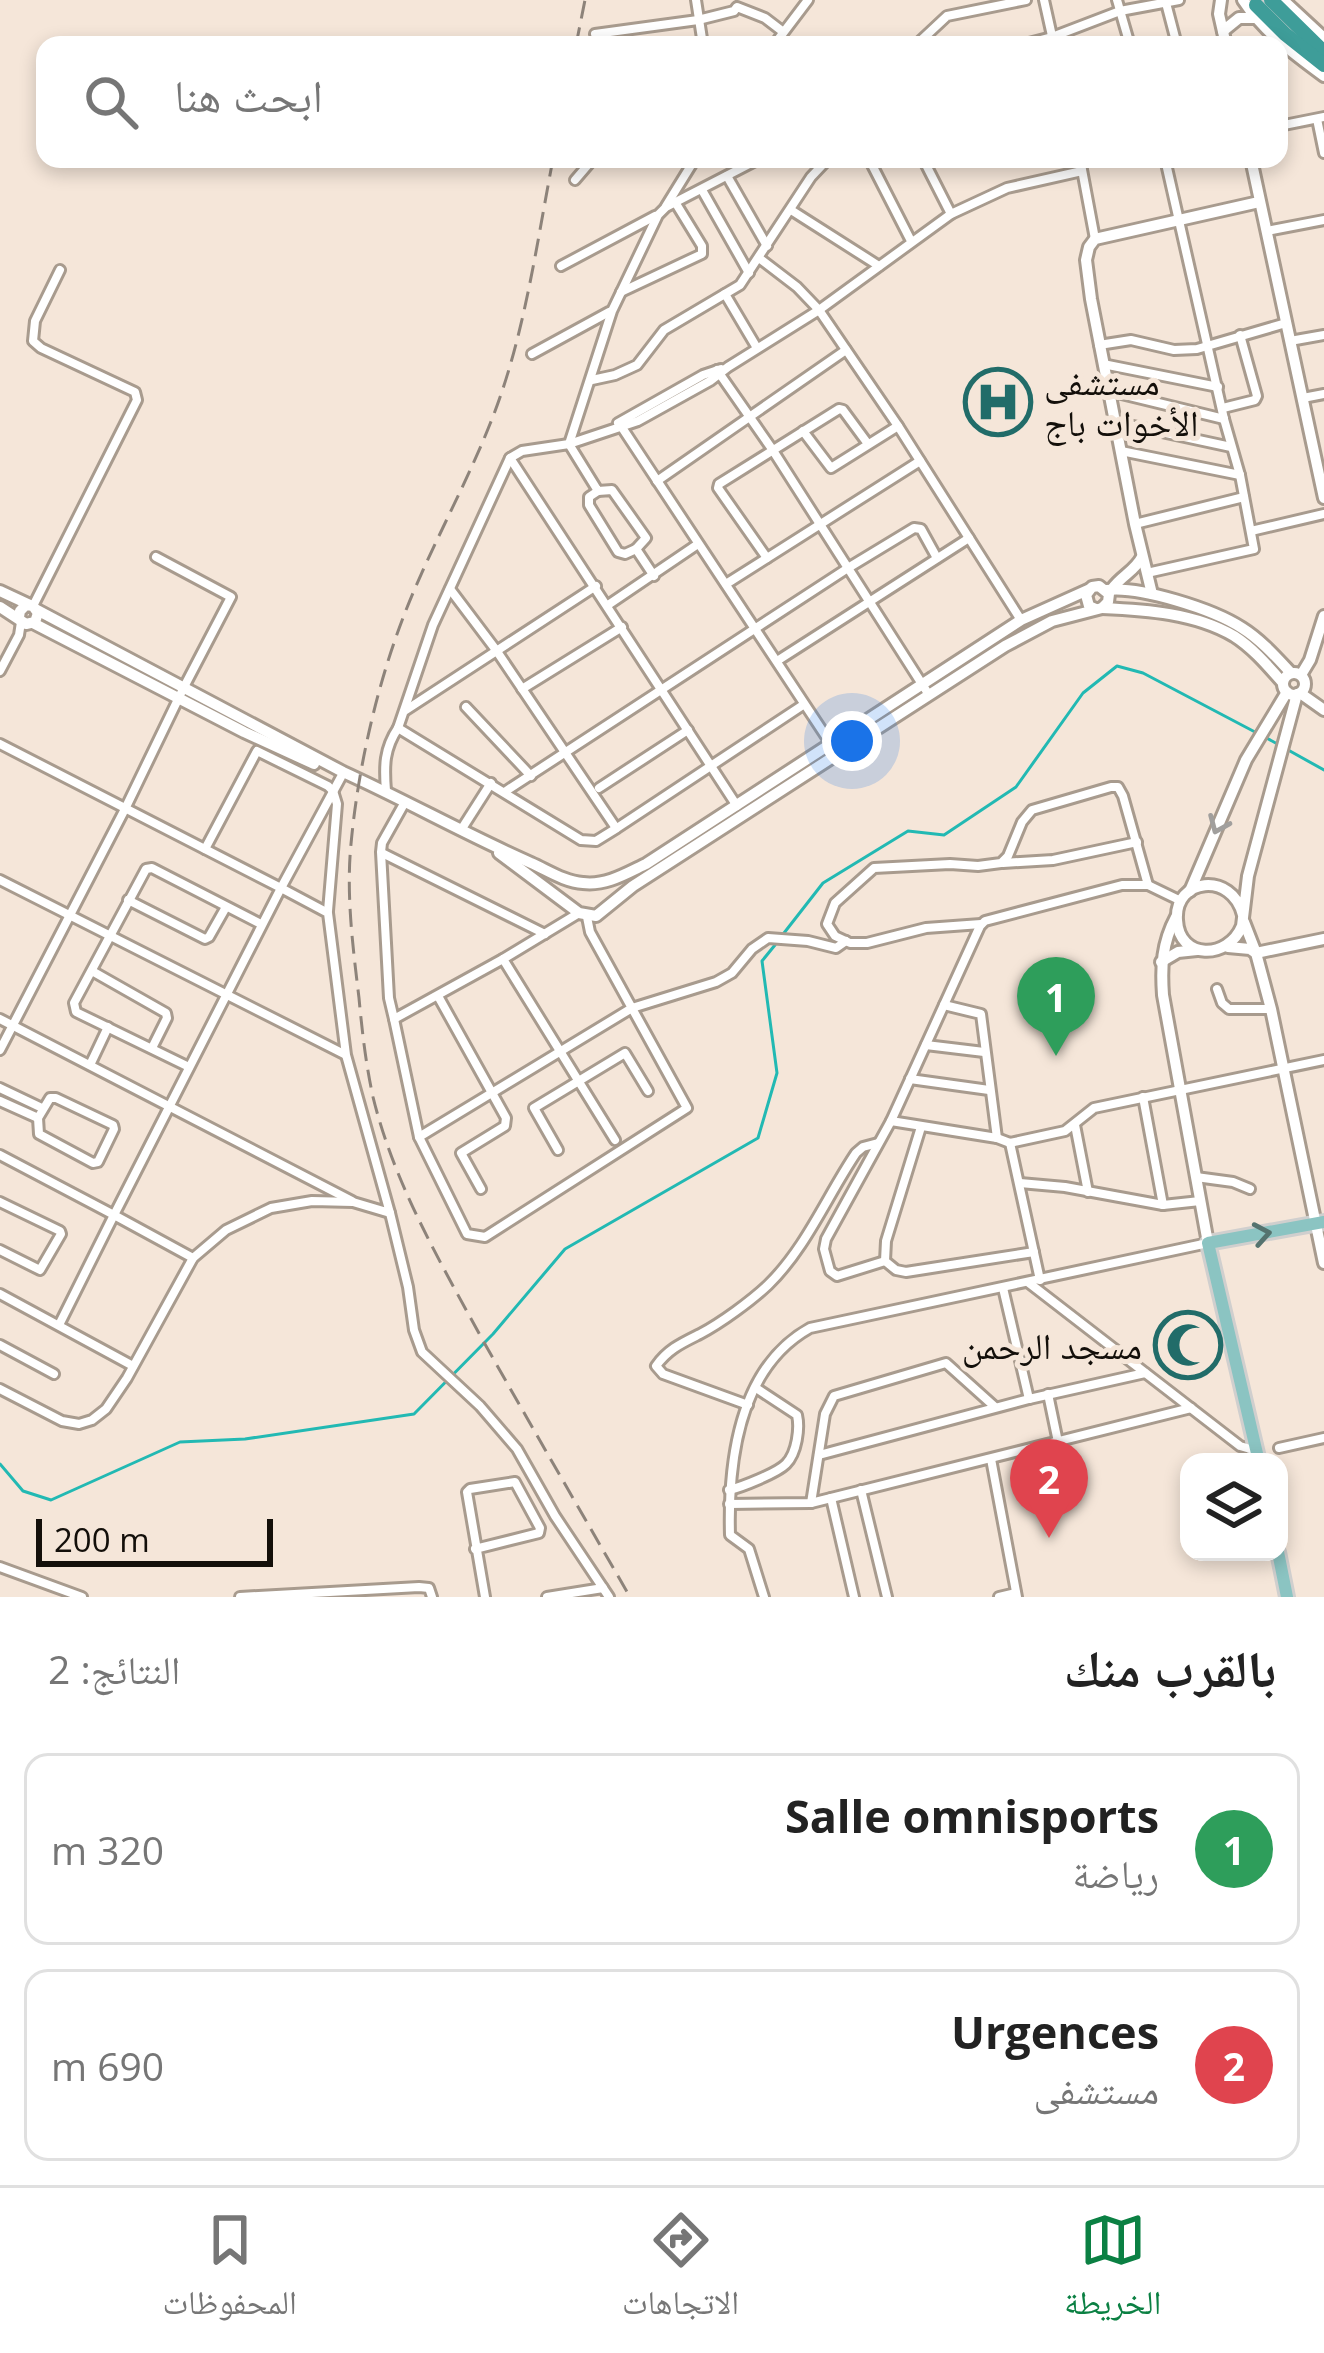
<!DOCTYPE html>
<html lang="ar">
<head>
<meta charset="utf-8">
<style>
	body { margin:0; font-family:"Open Sans","Noto Naskh Arabic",sans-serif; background:#f2f2f2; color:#222; direction:rtl }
	.controls { position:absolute; right:36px; bottom:36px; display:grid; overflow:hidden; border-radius:24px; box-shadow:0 6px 18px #0003 }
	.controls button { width:108px; height:108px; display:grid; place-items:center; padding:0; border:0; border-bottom:3px solid #e0e0e0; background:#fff; color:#222; font:60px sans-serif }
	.scale { position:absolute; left:36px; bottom:30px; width:237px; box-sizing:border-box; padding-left:12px; border:6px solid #130f0a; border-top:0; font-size:33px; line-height:42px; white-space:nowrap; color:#130f0a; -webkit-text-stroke:9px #f5e6d9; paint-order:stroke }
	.you { position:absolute; left:852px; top:741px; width:42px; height:42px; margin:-30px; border:9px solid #fff; border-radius:50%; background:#1a73e8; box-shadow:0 0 0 18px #1a73e833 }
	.badge { display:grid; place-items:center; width:78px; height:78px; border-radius:50%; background:#0b8043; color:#fff; font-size:39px; font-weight:700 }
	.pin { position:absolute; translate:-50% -99px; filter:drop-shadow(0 3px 6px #0008) }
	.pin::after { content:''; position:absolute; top:63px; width:42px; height:36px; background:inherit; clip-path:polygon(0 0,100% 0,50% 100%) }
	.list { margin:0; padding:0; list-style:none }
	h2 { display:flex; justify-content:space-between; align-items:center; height:156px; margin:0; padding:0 48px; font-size:51px }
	h2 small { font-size:39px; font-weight:400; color:#767676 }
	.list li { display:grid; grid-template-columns:78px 1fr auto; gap:36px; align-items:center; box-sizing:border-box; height:192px; margin:0 24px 24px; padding:0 24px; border:3px solid #e0e0e0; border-radius:24px }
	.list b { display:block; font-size:45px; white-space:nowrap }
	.list p { margin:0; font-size:39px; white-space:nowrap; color:#767676 }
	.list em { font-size:39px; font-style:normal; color:#767676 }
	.icon { flex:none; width:66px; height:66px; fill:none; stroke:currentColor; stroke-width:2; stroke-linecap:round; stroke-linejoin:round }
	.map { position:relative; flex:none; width:1324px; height:1597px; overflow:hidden; direction:ltr }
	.search { position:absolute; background:#fff; box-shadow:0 6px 18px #0003; left:36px; right:36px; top:36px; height:132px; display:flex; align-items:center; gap:30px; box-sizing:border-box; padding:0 42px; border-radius:24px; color:#767676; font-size:45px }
	.sheet { height:588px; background:#fff }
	nav { display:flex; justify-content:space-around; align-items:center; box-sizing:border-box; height:168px; border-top:3px solid #e0e0e0; background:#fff; font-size:33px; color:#767676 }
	nav a { display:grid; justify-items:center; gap:6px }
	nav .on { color:#0b8043 }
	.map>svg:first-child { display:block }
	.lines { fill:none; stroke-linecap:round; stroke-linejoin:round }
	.stream { stroke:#22b9b3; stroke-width:3 }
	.street-casing { stroke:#a89b8e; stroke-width:14 }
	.secondary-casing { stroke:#a89b8e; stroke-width:16 }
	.primary-casing { stroke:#d0cfce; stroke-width:18 }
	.highway-casing { stroke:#d0cfce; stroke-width:20 }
	.street { stroke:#fff; stroke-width:8 }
	.secondary { stroke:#fff; stroke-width:10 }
	.primary { stroke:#8bc4c2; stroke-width:12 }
	.highway { stroke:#3e9d99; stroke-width:14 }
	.rail { stroke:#8d837a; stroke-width:3; stroke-dasharray:18 9; stroke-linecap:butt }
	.oneway { stroke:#a19f9d }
	.oneway2 { stroke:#55736f }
	.labels { text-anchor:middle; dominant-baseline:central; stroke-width:10; stroke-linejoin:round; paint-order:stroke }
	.poi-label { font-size:36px; fill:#130f0a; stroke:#f5e6d9; text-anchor:start }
</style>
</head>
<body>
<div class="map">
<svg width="1324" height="1597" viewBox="0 0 1324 1597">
	<rect width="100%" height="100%" fill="#f5e6d9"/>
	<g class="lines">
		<g class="stream">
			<polyline points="1263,736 1324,770"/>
			<polyline points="784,933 823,883 908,831 944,835 1016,787 1083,693 1117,666 1143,673 1255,732"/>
			<polyline points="0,1464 23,1491 51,1500 180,1442 245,1439 414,1414 493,1334 565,1249 758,1138 777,1073 762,961 775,945"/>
		</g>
		<g class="street-casing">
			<g id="street">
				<polyline points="696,0 703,45"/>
				<polyline points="1044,0 1054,45"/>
				<polyline points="1117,0 1130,45"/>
				<polyline points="1166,3 1177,45"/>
				<polyline points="595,34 698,20 734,11 737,7 765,18 782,31"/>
				<polyline points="774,45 808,0"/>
				<polyline points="916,45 947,16 1026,0"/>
				<polyline points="1021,45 1052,37 1120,11 1179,0"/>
				<polyline points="1143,45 1150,43"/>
				<polyline points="1317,119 1324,153"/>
				<polyline points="1279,126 1324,117"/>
				<polyline points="869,159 911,241"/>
				<polyline points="923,159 951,214"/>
				<polyline points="1080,159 1095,239"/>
				<polyline points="1201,159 1201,160"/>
				<polyline points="727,176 767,246"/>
				<polyline points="575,180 593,159"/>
				<polyline points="702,190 749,273"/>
				<polyline points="666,206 695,159"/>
				<polyline points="791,210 879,266"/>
				<polyline points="1267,231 1324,220"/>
				<polyline points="759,258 797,287 819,310 898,426 1021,620"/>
				<polyline points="561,266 655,216"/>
				<polyline points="621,292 702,254 702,246 675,202"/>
				<polyline points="725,294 757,348"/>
				<polyline points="1290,341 1324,335"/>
				<polyline points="1099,345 1131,340 1174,350 1197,349 1286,323"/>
				<polyline points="532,354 609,312"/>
				<polyline points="1103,364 1218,387"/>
				<polyline points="717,370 772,449 929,695"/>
				<polyline points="592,380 615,375 637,365 664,330 740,285 811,177 828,159"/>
				<polyline points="1109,391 1224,419"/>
				<polyline points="1303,398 1324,394"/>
				<polyline points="1223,408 1255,400 1257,396 1240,335"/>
				<polyline points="1115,422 1231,447"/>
				<polyline points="618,423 703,375 721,369"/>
				<polyline points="621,426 831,744"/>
				<polyline points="803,431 831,468 898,426"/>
				<polyline points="1121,451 1240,475"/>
				<polyline points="510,458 737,806"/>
				<polyline points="657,481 846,350"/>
				<polyline points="598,491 589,497 589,505 618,552 625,554 636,549"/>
				<polyline points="1135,524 1244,497"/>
				<polyline points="1251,531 1324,514"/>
				<polyline points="767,558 718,488 719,484 839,409 843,410 868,444"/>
				<polyline points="1147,573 1254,549 1240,475 1224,419 1165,159"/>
				<polyline points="654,576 636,549 646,538 612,490 598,491 569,444 612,311 658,215 666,207 759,159"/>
				<polyline points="726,584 920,461"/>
				<polyline points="450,589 496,650 616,828"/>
				<polyline points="608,605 698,544"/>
				<polyline points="33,606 137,400 135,392 41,348 33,341 35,321 60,270"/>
				<polyline points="777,661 969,538"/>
				<polyline points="0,671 19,635 21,622"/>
				<polyline points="522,689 622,627"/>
				<polyline points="803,705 617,828 596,841 581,840 398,728 433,625 510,458 522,451 569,444 638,421 710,381 728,367 819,310 951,214 1007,188 1082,171"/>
				<polyline points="466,707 531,776"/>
				<polyline points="406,710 596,586"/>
				<polyline points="0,744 281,888 114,1215 0,1155"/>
				<polyline points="599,788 688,730"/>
				<path d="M386 791C384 766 384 749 398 728"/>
				<polyline points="506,791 848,568 914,528 921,529 937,558"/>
				<polyline points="405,802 382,843 381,852 389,998 394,1019 503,959 579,913"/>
				<polyline points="461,830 491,783"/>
				<polyline points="205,849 257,751 328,786 333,791 337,804 328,911"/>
				<polyline points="382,853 545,934"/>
				<polyline points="1003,863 1053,860 1137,842"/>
				<polyline points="0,880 344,1054"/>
				<polyline points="128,900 205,939 209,937 226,907"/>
				<polyline points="1181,901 1148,885 1122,885 985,921 980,926 891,1121 997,1138 1010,1143 1065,1131 1094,1108 1324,1060"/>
				<polyline points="587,917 590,932 687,1108 485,1237 467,1234 419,1137 632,1008 716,982 732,973 752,949 768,938 808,941 836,948 846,941"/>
				<polyline points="981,924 926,928 867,943 850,943 835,936 827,924 835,903 874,868 950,864 978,866 1001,863 1008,856 1022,822 1032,810 1111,787 1118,787 1123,796 1148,885"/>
				<polyline points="503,959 615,1140"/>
				<polyline points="92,971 166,1013 167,1018 152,1048"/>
				<polyline points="1217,989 1222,1003 1229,1009 1271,1009"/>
				<polyline points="438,996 506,1118 505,1126 461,1153 481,1189"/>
				<polyline points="944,1005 981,1014 997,1138"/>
				<polyline points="0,1019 352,1201"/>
				<polyline points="394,1019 419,1137"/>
				<polyline points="926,1045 984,1052"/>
				<polyline points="0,1050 125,809 184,687 231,597 156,557"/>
				<polyline points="90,1065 108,1027"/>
				<polyline points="189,1067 76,1012 74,1003 146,869 152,868 261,924"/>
				<polyline points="910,1079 989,1090"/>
				<polyline points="0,1088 42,1108"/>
				<polyline points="1143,1097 1163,1205"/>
				<polygon points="50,1098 56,1098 113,1125 114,1129 98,1162 93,1163 39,1134 38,1118"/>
				<polyline points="0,1101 38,1118"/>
				<polyline points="1075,1125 1088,1192"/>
				<polyline points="921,1127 886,1241 885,1261 896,1270 906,1272 1034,1252"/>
				<polyline points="1010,1143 1040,1280"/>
				<polyline points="558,1150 534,1108 625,1053 648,1091"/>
				<polyline points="1196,1177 1233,1182 1250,1189"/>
				<polyline points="1020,1183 1065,1187 1163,1205 1200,1201"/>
				<polyline points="0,1202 60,1231 61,1234 40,1270 0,1250"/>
				<polyline points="390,1213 408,1287 414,1330 422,1352 480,1406 517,1449 555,1516 609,1597"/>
				<polyline points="885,1261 837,1276 830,1271 824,1249 826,1239 891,1121"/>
				<polyline points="1029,1283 1240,1446 1257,1451"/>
				<polyline points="1003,1288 1029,1399"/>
				<polyline points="0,1294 133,1366"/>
				<polyline points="59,1325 114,1215 193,1258"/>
				<polyline points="0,1345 54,1374"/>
				<polyline points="0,1389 62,1421 79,1424 92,1420 106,1409 127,1378 193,1258 226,1230 271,1208 312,1201 353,1202 390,1213 346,1055 328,913 281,888 341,777"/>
				<polyline points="1048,1394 1058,1442"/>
				<path d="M748 1405 663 1374 656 1366C668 1349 682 1343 700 1334 721 1323 751 1301 768 1285 806 1248 827 1196 856 1153L863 1147 878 1143"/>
				<polyline points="1279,1448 1324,1438"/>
				<polyline points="819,1455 1029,1399 1145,1373"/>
				<polyline points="991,1459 1017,1597"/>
				<path d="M729 1490C742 1487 777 1473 786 1464 797 1453 800 1428 797 1415L756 1388"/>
				<polyline points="861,1490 887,1597"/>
				<polyline points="831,1498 854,1597"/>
				<polyline points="811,1503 825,1414 834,1396 946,1363 995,1407"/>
				<polyline points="729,1504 811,1503 1191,1408"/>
				<polyline points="475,1549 539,1533 540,1528 515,1482 470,1489 467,1492 485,1597"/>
				<polyline points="0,1567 82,1597"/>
				<polyline points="240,1597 419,1587 429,1588 432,1597"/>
				<polyline points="547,1597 603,1588"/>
				<path d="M764 1597 749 1549 730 1535C728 1462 738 1368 810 1328L1208 1243"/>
				<polyline points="999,1597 1016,1593"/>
			</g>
		</g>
		<g class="secondary-casing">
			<g id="secondary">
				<polyline points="1221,0 1219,14 1226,45"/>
				<path d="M1243 0C1264 32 1294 54 1324 76"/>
				<polyline points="1283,0 1324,38"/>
				<polyline points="1223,31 1239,18 1256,18"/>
				<polyline points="1251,159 1324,498"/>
				<path d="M1112 589C1121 576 1135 571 1142 557"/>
				<path d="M1107 590C1140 586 1213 609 1242 628 1261 640 1276 657 1291 673"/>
				<polyline points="0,591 30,605"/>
				<polyline points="1152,594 1135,524 1091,299 1086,260 1089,247 1095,239 1259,202"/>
				<polyline points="0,607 26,624 35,622 38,613 33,606 26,605 20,611 19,617"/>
				<path d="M1102 608C1146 610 1195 613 1234 636 1253 648 1268 666 1283 683"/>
				<path d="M37 610 343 772C407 801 467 835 531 863 547 870 565 882 583 883 606 886 627 873 646 864L1021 620 1090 589"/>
				<polyline points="33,623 244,732 314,764"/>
				<circle cx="1294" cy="684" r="11"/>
				<polyline points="1301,675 1310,660 1324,616"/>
				<polyline points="1300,693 1324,710"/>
				<polyline points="499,853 579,913 596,916 633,886 1005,646 1052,621 1102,608 1108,602 1109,594 1099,586 1092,587 1086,595 1089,606 1096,609"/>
				<polyline points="1190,891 1246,760 1287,692"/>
				<path d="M1243 915C1232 871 1174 878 1177 920 1179 960 1228 960 1242 926L1248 876 1297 694"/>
				<path d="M1176 917C1162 943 1161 967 1163 995L1208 1243"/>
				<polyline points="1244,922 1256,953 1271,1009 1324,1263"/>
				<polyline points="1228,947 1250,949 1256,953 1324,939"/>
				<polyline points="1161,962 1178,952 1197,950"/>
			</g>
		</g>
		<g class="primary-casing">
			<g id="primary">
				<polyline points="1259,1462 1208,1243 1324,1222"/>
				<polyline points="1278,1552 1287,1597"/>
			</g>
		</g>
		<g class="highway-casing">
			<g id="highway">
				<polyline points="1271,0 1324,52"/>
				<polyline points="1256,5 1285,34 1324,65"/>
			</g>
		</g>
		<use href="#street" class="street"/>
		<use href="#secondary" class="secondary"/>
		<use href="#primary" class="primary"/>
		<use href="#highway" class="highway"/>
		<g class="rail">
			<polyline points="576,45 585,0"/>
			<path d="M553 159C536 247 524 340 490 424 461 497 420 566 395 640 373 703 357 778 351 844 346 895 353 948 359 998 362 1031 366 1065 373 1097 394 1183 439 1260 481 1337 530 1424 580 1510 630 1597"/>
		</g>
	</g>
	<defs><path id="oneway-chevron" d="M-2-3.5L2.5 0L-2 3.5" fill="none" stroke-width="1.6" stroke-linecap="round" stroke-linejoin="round" transform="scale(3)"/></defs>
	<use class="oneway" href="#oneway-chevron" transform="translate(1218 825) rotate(113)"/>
	<use class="oneway2" href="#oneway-chevron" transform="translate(1262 1234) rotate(-10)"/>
	<defs>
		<g id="hospital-ring" transform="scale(3.45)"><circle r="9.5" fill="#f5e6d9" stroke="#216c69" stroke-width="1.5"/><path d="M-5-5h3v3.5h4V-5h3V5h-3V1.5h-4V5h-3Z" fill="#216c69"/></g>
		<g id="mosque-ring" transform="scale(3.45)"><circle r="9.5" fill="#f5e6d9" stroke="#216c69" stroke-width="1.5"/><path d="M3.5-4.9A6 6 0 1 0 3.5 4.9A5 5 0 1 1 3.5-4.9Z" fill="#216c69"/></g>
	</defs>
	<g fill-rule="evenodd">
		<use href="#hospital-ring" x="998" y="402"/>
		<use href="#mosque-ring" x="1188" y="1345"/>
	</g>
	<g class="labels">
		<g class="poi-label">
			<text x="1044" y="381">مستشفى<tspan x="1044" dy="41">الأخوات باج</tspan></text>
			<text x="1142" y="1345" text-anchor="end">مسجد الرحمن</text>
		</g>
	</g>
</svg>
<div class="controls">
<button><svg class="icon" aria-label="layers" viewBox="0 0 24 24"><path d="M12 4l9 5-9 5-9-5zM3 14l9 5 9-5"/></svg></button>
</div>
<div class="scale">200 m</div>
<div class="you"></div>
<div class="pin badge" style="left:1056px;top:1056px;background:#2e9e5b">1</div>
<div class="pin badge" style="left:1049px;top:1538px;background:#e0444e">2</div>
<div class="search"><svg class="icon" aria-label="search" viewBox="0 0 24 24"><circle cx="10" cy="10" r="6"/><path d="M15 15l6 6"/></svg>ابحث هنا</div>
</div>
<section class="sheet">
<h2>بالقرب منك<small>النتائج: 2</small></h2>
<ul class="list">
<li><span class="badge" style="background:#2e9e5b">1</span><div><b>Salle omnisports</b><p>رياضة</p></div><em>320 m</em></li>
<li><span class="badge" style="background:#e0444e">2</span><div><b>Urgences</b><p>مستشفى</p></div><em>690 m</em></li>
</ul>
</section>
<nav>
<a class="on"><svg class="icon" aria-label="map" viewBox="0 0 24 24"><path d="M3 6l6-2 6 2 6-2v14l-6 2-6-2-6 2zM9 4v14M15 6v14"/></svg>الخريطة</a>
<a><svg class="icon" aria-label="directions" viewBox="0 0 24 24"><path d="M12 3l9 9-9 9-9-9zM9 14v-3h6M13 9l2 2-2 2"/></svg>الاتجاهات</a>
<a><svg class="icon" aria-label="saved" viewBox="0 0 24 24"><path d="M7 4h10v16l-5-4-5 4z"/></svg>المحفوظات</a>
</nav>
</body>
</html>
